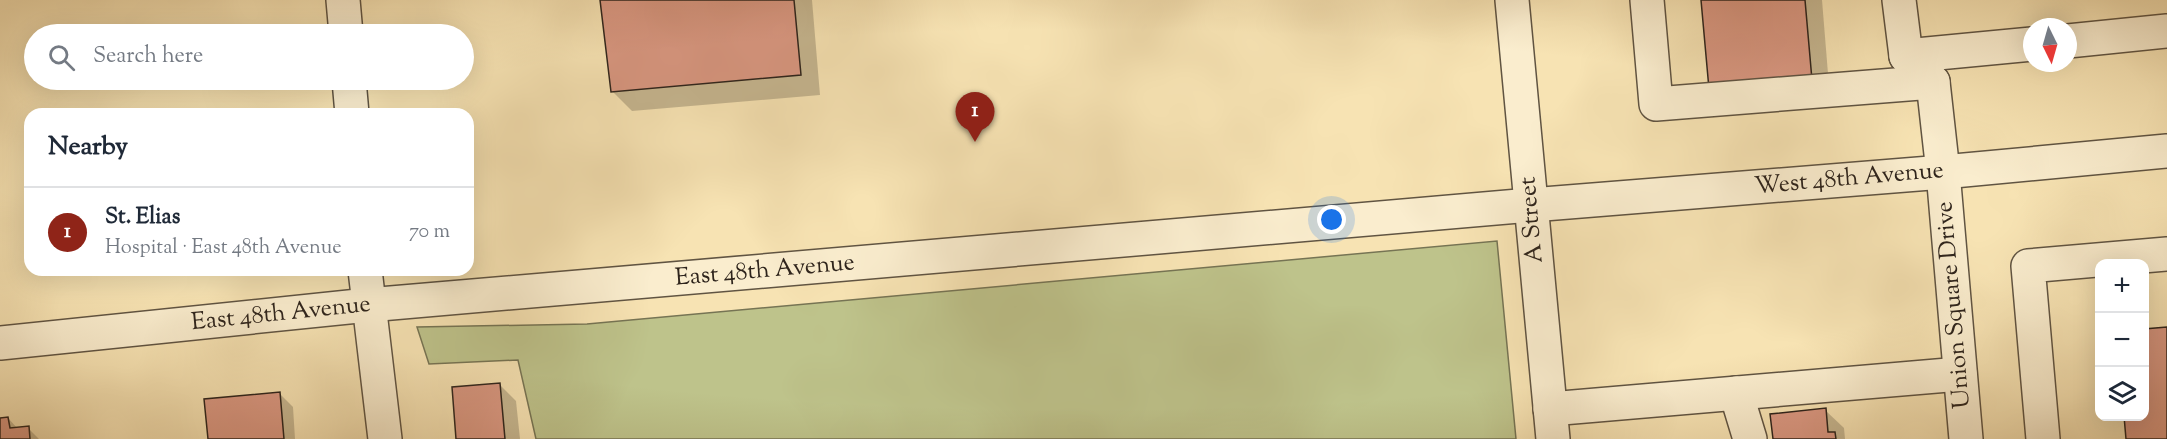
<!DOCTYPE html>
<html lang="en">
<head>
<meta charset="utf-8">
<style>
	body { margin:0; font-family:"Sorts Mill Goudy",serif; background:#f6f6f7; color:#1f2937 }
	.controls { position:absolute; right:18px; bottom:18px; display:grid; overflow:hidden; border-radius:12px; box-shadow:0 6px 24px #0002 }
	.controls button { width:54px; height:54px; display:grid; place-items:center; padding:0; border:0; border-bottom:2px solid #e0e1e3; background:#fff; color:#1f2937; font:30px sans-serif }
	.compass { position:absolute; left:2023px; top:18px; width:54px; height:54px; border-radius:50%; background:#fff; box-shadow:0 6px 24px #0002; rotate:175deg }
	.you { position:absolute; left:1332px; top:220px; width:21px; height:21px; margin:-15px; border:4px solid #fff; border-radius:50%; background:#1a73e8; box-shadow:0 0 0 9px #1a73e833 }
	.badge { display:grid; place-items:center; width:39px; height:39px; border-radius:50%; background:#8f2418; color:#fff; font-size:20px; font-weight:700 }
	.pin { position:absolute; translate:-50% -50px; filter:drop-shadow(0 2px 3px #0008) }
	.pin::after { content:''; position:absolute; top:32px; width:21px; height:18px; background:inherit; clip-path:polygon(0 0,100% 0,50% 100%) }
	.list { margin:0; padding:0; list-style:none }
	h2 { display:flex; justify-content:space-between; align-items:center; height:78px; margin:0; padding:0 24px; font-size:26px }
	h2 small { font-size:20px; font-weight:400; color:#747a83 }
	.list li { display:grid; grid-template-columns:39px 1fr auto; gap:18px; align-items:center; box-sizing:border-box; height:90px; padding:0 24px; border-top:2px solid #e0e1e3 }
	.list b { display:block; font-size:22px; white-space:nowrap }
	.list p { margin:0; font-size:20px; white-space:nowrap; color:#747a83 }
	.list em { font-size:20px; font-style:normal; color:#747a83 }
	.icon { flex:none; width:33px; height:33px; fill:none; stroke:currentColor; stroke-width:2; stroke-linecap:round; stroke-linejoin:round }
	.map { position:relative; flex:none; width:2167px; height:439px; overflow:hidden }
	.search { position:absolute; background:#fff; box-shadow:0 6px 24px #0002; left:24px; top:24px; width:450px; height:66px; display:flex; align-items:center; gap:15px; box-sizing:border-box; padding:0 21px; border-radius:33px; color:#747a83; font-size:22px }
	.panel { position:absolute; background:#fff; box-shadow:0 6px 24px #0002; left:24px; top:108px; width:450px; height:168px; border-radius:18px }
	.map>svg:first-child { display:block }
	.green { fill:#bec38b; stroke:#767454; stroke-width:1.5 }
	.shadow { fill:#0003 }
	.building { fill:#d99781; stroke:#2e241c; stroke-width:1.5 }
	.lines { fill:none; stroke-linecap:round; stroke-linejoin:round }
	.minor-casing { stroke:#605442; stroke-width:36 }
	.minor { stroke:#faedce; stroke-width:33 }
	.labels { text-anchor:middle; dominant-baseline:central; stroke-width:4.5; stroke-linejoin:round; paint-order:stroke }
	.street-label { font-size:24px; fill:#2e241c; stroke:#faedce }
</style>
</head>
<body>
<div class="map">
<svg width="2167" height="439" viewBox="0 0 2167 439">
	<rect width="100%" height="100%" fill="#f7e3b3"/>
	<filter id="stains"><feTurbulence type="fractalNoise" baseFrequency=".00333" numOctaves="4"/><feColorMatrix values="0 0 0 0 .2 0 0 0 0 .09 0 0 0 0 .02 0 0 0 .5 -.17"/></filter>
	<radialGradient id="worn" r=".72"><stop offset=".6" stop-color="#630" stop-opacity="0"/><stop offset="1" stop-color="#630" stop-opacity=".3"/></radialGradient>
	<polygon class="green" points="1497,241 1516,439 536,439 518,360 429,364 417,327 587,324"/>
	<g class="shadow">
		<polygon points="601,0 812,0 820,95 632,111 612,91"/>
		<polygon points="1703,0 1822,0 1830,98"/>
		<polygon points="500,385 516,401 520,439 458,439"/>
		<polygon points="280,394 293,407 295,439 209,439"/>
		<polygon points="1825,410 1844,428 1845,439 1774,439"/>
		<polygon points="8,418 18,429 28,428 39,439 0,439 0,419"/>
	</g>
	<g class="building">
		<polygon points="600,0 794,0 801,75 611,92"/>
		<polygon points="1701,0 1805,0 1812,80 1709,89"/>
		<polygon points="2167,327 2167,439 2126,439 2124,416 2144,416 2144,329"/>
		<polygon points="500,383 505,439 456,439 452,387"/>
		<polygon points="280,392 284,439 208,439 204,399"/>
		<polygon points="1826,408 1828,432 1835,432 1836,439 1773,439 1770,414"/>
		<polygon points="8,417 10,428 29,426 30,439 0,439 0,418"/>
	</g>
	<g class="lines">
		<g class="minor-casing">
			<g id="minor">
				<polyline points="343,0 346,34"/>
				<polyline points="1512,0 1553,439"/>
				<polyline points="1647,0 1656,104 1933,82"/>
				<polyline points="1899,0 1906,56 1933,82 1943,172 1966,439"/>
				<polyline points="2068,41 2167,31"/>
				<polyline points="1906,56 2032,44"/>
				<polyline points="349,80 352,114"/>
				<polyline points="365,270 385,439"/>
				<polyline points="0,343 368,305 1531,205 1943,172 2167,151"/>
				<polyline points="1736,393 1750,439"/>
				<polyline points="1550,409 1960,374"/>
				<polyline points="2043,439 2028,266 2167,254"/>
			</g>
		</g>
		<use href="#minor" class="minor"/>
	</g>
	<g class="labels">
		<g class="street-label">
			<text transform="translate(1849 179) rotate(-5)">West 48th Avenue</text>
			<text transform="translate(1532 220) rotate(-95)">A Street</text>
			<text transform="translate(765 271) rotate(-5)">East 48th Avenue</text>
			<text transform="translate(1954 305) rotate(-95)">Union Square Drive</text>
			<text transform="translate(281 314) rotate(-6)">East 48th Avenue</text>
		</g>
	</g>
	<rect width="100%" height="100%" filter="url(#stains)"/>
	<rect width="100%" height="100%" fill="url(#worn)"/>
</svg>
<div class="controls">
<button>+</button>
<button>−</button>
<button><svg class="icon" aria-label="layers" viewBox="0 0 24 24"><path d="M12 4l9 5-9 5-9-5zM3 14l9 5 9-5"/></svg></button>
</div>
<svg class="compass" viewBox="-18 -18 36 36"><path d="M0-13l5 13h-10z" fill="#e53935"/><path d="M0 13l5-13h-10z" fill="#747a83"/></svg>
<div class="you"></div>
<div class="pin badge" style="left:975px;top:142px">1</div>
<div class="search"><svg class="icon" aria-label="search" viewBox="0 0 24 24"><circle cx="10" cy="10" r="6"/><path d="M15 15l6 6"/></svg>Search here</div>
<section class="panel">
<h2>Nearby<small></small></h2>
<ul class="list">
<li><span class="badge">1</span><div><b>St. Elias</b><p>Hospital · East 48th Avenue</p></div><em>70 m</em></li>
</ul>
</section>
</div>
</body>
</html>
